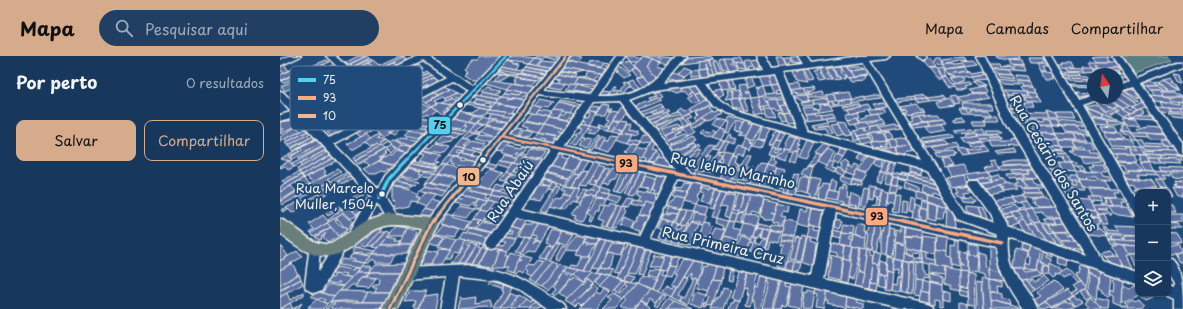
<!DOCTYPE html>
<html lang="pt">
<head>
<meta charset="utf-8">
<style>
	body { margin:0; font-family:"Playpen Sans",sans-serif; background:#203f62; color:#f1f3f6 }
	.controls { position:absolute; right:12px; bottom:12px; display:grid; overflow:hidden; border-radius:8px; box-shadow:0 1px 3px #0004 }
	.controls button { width:36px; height:36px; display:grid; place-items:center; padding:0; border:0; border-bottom:1px solid #365272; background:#17385c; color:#f1f3f6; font:20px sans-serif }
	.compass { position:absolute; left:807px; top:12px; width:36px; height:36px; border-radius:50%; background:#17385c; box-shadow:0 1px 3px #0004; rotate:347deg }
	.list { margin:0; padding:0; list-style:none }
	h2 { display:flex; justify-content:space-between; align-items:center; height:52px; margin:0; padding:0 16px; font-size:17px }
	h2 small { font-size:13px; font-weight:400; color:#9eacbb }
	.actions { display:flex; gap:8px; padding:12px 16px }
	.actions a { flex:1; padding:9px 0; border:1px solid #d6ab8b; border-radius:8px; text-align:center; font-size:14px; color:#d6ab8b }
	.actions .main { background:#d6ab8b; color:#111 }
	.icon { flex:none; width:22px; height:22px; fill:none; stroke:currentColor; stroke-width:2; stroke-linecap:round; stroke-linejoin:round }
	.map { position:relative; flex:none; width:903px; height:253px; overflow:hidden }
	header { display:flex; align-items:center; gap:24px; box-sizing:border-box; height:56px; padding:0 20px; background:#d6ab8b; color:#111 }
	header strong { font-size:19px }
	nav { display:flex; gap:22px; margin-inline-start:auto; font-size:14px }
	.search { width:280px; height:36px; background:#203f62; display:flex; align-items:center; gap:10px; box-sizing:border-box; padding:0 14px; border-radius:22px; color:#9eacbb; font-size:15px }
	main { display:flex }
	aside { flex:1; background:#17385c }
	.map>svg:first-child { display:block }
	.green { fill:#5a7d82; stroke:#a7b7b5 }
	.building { fill:#5d72a3; stroke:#f4f1e8 }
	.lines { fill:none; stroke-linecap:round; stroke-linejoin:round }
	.minor-casing { stroke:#f4f1e8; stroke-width:3 }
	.major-casing { stroke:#f4f1e8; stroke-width:3 }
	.minor { fill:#1f4a7a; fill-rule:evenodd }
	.major { fill:#6b7f7c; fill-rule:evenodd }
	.bus-1-far1-casing { stroke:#1f4a7a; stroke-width:5 }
	.bus-1-casing { stroke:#1f4a7a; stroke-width:6 }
	.bus-2-far1-casing { stroke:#1f4a7a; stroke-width:5 }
	.bus-2-casing { stroke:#1f4a7a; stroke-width:6 }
	.bus-3-far1-casing { stroke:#1f4a7a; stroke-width:5 }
	.bus-3-casing { stroke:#1f4a7a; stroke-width:6 }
	.bus-1-far1 { stroke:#53d2ee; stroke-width:2.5 }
	.bus-1 { stroke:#53d2ee; stroke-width:3.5 }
	.bus-2-far1 { stroke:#ffa980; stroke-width:2.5 }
	.bus-2 { stroke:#ffa980; stroke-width:3.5 }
	.bus-3-far1 { stroke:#f1b78d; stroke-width:2.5 }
	.bus-3 { stroke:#f1b78d; stroke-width:3.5 }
	.bus-dot { fill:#f4f1e8; stroke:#1f4a7a; stroke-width:1.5 }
	.labels { text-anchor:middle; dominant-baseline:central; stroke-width:4; stroke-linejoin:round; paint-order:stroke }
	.bus-label { font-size:13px; fill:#f4f1e8; stroke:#1f4a7a; text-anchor:end }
	.street-label { font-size:14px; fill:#f4f1e8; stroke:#1f4a7a }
	.key { fill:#1f4a7a; stroke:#5f7c9b; stroke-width:1 }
	.key-label { font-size:11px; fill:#f4f1e8 }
	.line-badge { stroke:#1f4a7a; stroke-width:1.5 }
	.pale-badge-label { font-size:11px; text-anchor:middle; font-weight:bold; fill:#111 }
</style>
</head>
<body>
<header>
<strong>Mapa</strong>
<div class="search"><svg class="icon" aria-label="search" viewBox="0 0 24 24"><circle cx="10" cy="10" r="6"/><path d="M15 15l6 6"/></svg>Pesquisar aqui</div>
<nav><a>Mapa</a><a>Camadas</a><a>Compartilhar</a></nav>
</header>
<main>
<aside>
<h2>Por perto<small>0 resultados</small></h2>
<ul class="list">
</ul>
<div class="actions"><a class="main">Salvar</a><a>Compartilhar</a></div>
</aside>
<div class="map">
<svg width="903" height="253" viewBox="0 0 903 253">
	<rect width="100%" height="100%" fill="#1f4a7a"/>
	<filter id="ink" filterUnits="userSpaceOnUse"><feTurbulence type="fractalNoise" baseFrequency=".025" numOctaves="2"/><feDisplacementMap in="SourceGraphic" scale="8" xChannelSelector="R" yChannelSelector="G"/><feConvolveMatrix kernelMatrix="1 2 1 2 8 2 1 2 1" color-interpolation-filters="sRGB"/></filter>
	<g filter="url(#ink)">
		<polygon class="green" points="841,0 889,0 892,4 854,17"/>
		<g class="building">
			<polygon points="78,0 87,0 67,9 65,7"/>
			<polygon points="87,0 90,2 70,12 68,11 72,9 70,8"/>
			<polygon points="119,0 125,0 101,11 99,9"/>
			<polygon points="200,0 220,0 198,24 192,24 183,18 187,14 184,11 192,3 197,3"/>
			<polygon points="231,0 240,0 254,2 249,8 244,7 245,6 227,4"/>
			<polygon points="256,0 278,0 274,4 264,1 261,4 254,2"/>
			<polygon points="346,0 353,0 361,3 358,6 349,6"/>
			<polygon points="363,0 376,0 382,3 384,1 379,0 394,2 388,8"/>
			<polygon points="363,0 373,3 366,9 376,21 370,27 353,9"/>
			<polygon points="424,0 431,1 432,3 402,7 407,1"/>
			<polygon points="496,0 502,0 506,9 499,10"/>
			<polygon points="515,0 518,0 522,7 513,6 510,0"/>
			<polygon points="716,0 738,0 739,3 727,4 717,2"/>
			<polygon points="818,0 829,0 826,1 829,5 817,5 812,1"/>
			<polygon points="123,1 127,4 118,9 113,6"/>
			<polygon points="291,1 294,1 302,3 297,8 288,5"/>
			<polygon points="506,1 509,1 512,6 509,6 510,9 507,9 503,2"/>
			<polygon points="684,1 688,5 683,4 663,9 662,4"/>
			<polygon points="254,2 260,3 257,10 249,8"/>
			<polygon points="454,2 461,2 464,8 456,8"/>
			<polygon points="648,2 649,3 655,11 648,12 642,5"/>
			<polygon points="656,2 660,2 663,10 656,9 654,4"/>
			<polygon points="748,2 764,2 766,5 762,5 764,7 750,7"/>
			<polygon points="91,3 93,4 73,14 70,12"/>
			<polygon points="373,3 381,6 377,10 384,12 376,21 366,9"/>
			<polygon points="432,3 433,5 437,18 433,19 428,4"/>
			<polygon points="445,3 450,17 444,15 439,4"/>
			<polygon points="445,3 454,3 456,8 452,8 453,10 457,10 459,15 450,17"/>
			<polygon points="46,4 49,6 28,16 25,13"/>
			<polygon points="93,4 94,5 106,15 101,18 88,7"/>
			<polygon points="227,4 234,6 233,7 240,8 237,13 221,10"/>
			<polygon points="424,4 427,4 433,17 432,19 429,19"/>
			<polygon points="424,4 426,12 419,13 417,5"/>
			<polygon points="478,4 480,7 480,12 475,13 471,5"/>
			<polygon points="727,4 740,5 742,10 729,9"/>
			<polygon points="261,5 272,6 276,6 273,11 268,12 257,10"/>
			<polygon points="348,5 355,12 348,16 341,8"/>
			<polygon points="437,5 439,11 441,11 441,14 443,14 444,17 437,18 433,6"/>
			<polygon points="468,5 471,5 474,11 469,12 470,14 467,14 465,6"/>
			<polygon points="693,5 697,9 686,11 682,6"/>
			<polygon points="809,5 834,5 838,11 820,11 815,7 817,11 813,11"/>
			<polygon points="113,6 118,9 105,14 101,11"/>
			<polygon points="287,6 309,11 327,14 323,20 282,12"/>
			<polygon points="317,6 329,8 328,11 322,10 320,12 307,10 309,7"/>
			<polygon points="783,6 792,6 795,12 781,11 780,8 784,8"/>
			<polygon points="88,7 92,10 100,19 96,20 86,12 89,11 88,10 85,11 83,9"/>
			<polygon points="457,7 464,8 467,14 459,13"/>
			<polygon points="758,7 767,7 769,10 764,10 767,15 762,15"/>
			<polygon points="4,8 9,15 4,17 0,14 0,10"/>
			<polygon points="44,8 47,11 30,18 28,16"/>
			<polygon points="249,8 268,12 271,12 269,15 246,11"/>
			<polygon points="565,8 567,13 573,21 566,22 560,11"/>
			<polygon points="669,8 676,9 684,8 686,11 665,14 663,9"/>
			<polygon points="708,8 719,8 720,11 728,10 731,14 711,13"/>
			<polygon points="52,9 54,11 34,20 32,18"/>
			<polygon points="139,9 143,13 131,19 126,15"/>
			<polygon points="559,9 561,13 560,16 565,21 563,21 564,23 559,23 553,12"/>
			<polygon points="221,10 237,13 244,14 242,17 219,13"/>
			<polygon points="338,10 350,19 344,22 337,16 339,15 337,13"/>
			<polygon points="404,10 412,13 405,19 398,17"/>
			<polygon points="566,10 578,10 583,13 569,15"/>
			<polygon points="731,10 743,10 745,15 731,14"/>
			<polygon points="803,10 813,10 815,14 806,15"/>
			<polygon points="246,11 264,15 268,16 266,18 244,14"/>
			<polygon points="545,11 549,17 547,18 552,24 545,24 540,14"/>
			<polygon points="787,11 804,12 806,15 789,14"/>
			<polygon points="817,11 837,11 839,14 815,14 814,12"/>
			<polygon points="282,12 303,16 295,18 279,15"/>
			<polygon points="355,12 363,20 358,21 353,17 351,13"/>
			<polygon points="426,12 429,20 421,21 418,13"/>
			<polygon points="536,12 539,12 542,17 540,18 545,25 539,26 533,16 537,15"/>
			<polygon points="550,12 553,12 556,21 558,20 559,23 552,24 547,13"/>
			<polygon points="649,12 656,12 663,23 658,23"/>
			<polygon points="663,12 667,21 662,21 658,13"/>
			<polygon points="686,12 689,16 669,19 665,14"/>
			<polygon points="12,13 15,17 0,25 0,19"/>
			<polygon points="25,13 28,16 24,18 22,16 20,17 21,19 3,27 1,25"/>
			<polygon points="418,13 420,19 411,20 411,14"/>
			<polygon points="583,13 587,19 573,21 569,15"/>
			<polygon points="714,13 727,14 730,19 716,18"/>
			<polygon points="140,14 143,16 127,24 125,23 127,22 126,21"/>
			<polygon points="218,14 228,17 241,18 238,20 216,16"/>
			<polygon points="244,14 266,18 264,21 257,20 244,17 243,16"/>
			<polygon points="522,14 524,18 523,19 527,28 517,26 513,16 516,15 517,17"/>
			<polygon points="522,14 527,14 533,25 528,26"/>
			<polygon points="815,14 837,15 839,17 817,17"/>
			<polygon points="146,15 148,17 124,29 123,28"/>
			<polygon points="762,15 773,17 774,23 766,23"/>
			<polygon points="784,15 801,16 802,19 785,18"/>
			<polygon points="279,16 282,16 296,19 294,22 277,18"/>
			<polygon points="393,16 394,16 405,20 402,23 390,24 387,22"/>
			<polygon points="690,16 691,18 701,16 704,19 672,24 671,22 676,22 669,19"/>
			<polygon points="148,17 151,19 127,31 124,29"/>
			<polygon points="219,17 230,19 220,24 215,24"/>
			<polygon points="241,17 249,19 261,21 258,24 238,20"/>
			<polygon points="307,17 320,19 312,25 306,22 298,22 304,22"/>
			<polygon points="832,17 842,17 845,21 840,20 844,25 838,27 837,18"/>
			<polygon points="894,17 900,18 903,27 899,26"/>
			<polygon points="30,18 32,20 29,21 31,23 5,35 1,30"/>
			<polygon points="277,18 295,22 298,22 293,29 277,26 280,23 274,22"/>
			<polygon points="493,18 496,19 500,28 491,29 488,19"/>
			<polygon points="717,18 731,19 733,23 718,21"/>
			<polygon points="785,18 809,19 811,22 787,21"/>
			<polygon points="151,19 154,21 132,32 129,30"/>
			<polygon points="488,19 491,29 483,30 479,20"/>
			<polygon points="704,19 707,24 694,25 691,21"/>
			<polygon points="734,19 748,20 750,25 736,24"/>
			<polygon points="238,20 243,21 242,22 257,24 251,30 236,27 238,24 236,24"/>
			<polygon points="363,20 370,27 365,30 356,22"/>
			<polygon points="587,20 588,21 584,22 585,25 571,26 567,22"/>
			<polygon points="154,21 158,24 150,30 148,28 133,36 129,33"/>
			<polygon points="471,21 475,29 467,32 465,24 467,24 467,22"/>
			<polygon points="667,21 673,29 675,31 670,32 663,22"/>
			<polygon points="790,21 811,22 813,25 791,24"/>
			<polygon points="891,21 894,25 891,25 896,27 900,33 883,23"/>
			<polygon points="298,22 312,25 318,26 316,30 312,30 293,29"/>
			<polygon points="683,22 685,25 676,29 672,24"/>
			<polygon points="210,23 224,26 233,27 227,33 206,27"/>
			<polygon points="353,23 360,31 360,33 355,33 348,25"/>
			<polygon points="452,23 455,34 451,35 447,24"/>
			<polygon points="716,23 735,25 739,29 722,28"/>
			<polygon points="883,23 899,33 901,34 889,34 883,28 876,26"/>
			<polygon points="447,24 450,34 442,35 439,25"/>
			<polygon points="738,24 750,25 753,30 744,30 743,27 739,27"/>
			<polygon points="868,24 878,30 863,30 861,28"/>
			<polygon points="272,25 282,26 285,28 281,33 269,31"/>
			<polygon points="345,25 348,26 352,30 348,31 345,36 340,35 345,27 343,26"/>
			<polygon points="692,26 697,26 705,30 697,31"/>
			<polygon points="876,26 881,29 889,34 883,34 873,27"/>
			<polygon points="233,27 251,30 256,31 251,38 227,33"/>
			<polygon points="689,27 691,29 685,31 687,33 681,34 677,34 673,29"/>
			<polygon points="289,28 297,29 292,35 285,34"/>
			<polygon points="419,28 424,35 416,38 409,30"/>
			<polygon points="500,28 502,34 496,35 497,37 495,38 491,29"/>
			<polygon points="518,28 521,34 511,35 509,29"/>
			<polygon points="791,28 811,29 812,31 793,30"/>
			<polygon points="162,29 170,33 158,39 152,35"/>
			<polygon points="297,29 303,31 314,33 309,39 305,38 305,37 292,35"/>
			<polygon points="465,29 468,36 464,37 465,38 468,36 470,42 461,43 458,30"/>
			<polygon points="208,30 212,31 211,32 221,34 217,39 202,36"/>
			<polygon points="335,30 337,30 334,35 340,34 336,40 327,40"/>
			<polygon points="409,30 414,35 409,39 404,34 402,35 399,31"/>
			<polygon points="483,30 486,39 479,41 475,31 478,31 478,33 479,33 479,31"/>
			<polygon points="740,30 753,30 756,36 745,35"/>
			<polygon points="866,30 878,30 884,34 869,34"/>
			<polygon points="399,31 402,35 397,37 387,33"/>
			<polygon points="703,31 707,36 693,38 689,34"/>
			<polygon points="534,32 535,34 529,37 527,35 529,38 526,38 523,33"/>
			<polygon points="850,32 853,34 858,43 843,35"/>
			<polygon points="170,33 176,37 165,43 163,41 154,45 157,47 151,50 146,46"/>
			<polygon points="227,33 242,36 239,39 224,37"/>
			<polygon points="441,33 444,40 438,42 433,35"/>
			<polygon points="523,33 526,38 517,38 516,37 512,37 511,35"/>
			<polygon points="723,34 747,35 748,39 732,37 733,40 728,39"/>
			<polygon points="870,34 880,34 884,40 874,40"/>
			<polygon points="322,35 330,36 327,40 319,40"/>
			<polygon points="378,35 382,40 369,45 367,42 375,40 371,37"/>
			<polygon points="414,35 421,45 414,47 408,41 413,39 411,36"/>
			<polygon points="458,35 460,40 458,40 459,43 453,44 451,36"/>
			<polygon points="747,35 756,36 758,41 751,41"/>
			<polygon points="843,35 851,41 859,46 856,47 840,37"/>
			<polygon points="881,35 895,35 903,40 884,40"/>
			<polygon points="153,36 158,39 146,46 141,42"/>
			<polygon points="203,36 217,39 221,40 218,43 200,40"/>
			<polygon points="242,36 251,38 248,40 244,40 241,43 221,40 224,37 239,39"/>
			<polygon points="421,36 427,43 421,45 416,38"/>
			<polygon points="447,36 451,36 453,44 445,45 448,40"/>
			<polygon points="543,36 545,41 527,41 526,39"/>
			<polygon points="568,36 571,42 556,44 553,38"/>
			<polygon points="796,36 809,37 810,39 799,41"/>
			<polygon points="176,37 182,41 180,44 171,42 167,45 164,43"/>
			<polygon points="504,37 505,40 496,43 487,43 486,39"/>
			<polygon points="704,37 709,41 683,46 677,41"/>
			<polygon points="553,38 556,44 548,45 546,39"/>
			<polygon points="644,38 649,41 636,43 634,40"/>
			<polygon points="837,38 842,38 855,47 854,48 857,50 852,52 837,42"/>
			<polygon points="195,39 213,42 218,44 215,47 192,42"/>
			<polygon points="526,39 528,44 520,45 518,42 515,42 514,40"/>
			<polygon points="595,39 599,39 601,42 585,44 583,41"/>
			<polygon points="663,39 666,43 650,44 648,41"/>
			<polygon points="676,39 680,47 675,48 670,40"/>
			<polygon points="726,39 744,40 746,43 741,43 742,46 731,45"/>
			<polygon points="869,39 890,41 894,46 874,45"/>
			<polygon points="221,40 228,41 226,43 232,42 245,44 240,51 215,47"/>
			<polygon points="484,40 487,46 489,46 491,49 482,51 479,41"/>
			<polygon points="583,40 585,43 583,44 571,46 569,43"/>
			<polygon points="744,40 758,41 761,47 746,44"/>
			<polygon points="479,41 481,48 479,48 485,57 476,59 470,42"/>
			<polygon points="635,41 636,43 617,46 615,43"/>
			<polygon points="648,41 650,44 637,46 635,43"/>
			<polygon points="890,41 903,41 903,47 894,46"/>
			<polygon points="375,42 379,42 381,44 356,54 353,51"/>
			<polygon points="465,42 464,44 469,55 464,55 459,43"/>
			<polygon points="547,42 549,47 533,47 532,44"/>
			<polygon points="569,42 571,46 550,49 548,45 552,44 553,47 559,46 558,44"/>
			<polygon points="669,42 675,49 660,51 657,46"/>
			<polygon points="834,42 837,42 849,50 844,53 832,45"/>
			<polygon points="170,43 177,46 173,50 161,47"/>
			<polygon points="196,43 215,47 211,51 209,51 211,48 206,47 204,49 193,47"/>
			<polygon points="428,43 429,43 433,48 414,57 412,55 411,53"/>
			<polygon points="459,43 464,56 461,57 460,52 453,53 451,44"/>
			<polygon points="504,43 508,49 500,50 497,44"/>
			<polygon points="261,44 274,47 268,53 255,51"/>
			<polygon points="497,44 502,54 497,55 495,52 492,53 489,45"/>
			<polygon points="532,44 533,48 522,49 520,46"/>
			<polygon points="823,44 826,46 830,45 838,50 833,53 820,45"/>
			<polygon points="280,45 303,49 301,52 279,47"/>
			<polygon points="820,45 828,50 837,56 835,58 829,54 826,55 815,47"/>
			<polygon points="142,46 150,51 138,57 135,55 138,53 135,50"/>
			<polygon points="744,46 751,46 753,51 732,51 731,47 745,48"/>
			<polygon points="881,46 900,49 898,46 903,47 903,53 884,52"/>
			<polygon points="158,47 161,47 170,49 161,58 151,50"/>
			<polygon points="188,47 196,48 211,51 209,54 186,49"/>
			<polygon points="215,47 219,47 217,50 219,48 235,51 229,57 209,54"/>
			<polygon points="279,47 296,51 290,58 273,55"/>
			<polygon points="549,47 553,53 540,55 538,52 541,51 539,48"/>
			<polygon points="578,47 579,50 564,52 562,49"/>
			<polygon points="604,47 607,51 595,53 593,48"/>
			<polygon points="636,47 640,52 644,52 645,54 624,57 623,55 626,54 625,52 622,53 620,50"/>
			<polygon points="682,47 711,47 714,52 683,52"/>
			<polygon points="862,47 866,52 857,55 852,52"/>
			<polygon points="324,48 330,49 326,58 317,58"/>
			<polygon points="380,48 383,51 361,60 358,57"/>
			<polygon points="433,48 434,50 430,52 434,55 419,65 416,63 420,60 417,57"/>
			<polygon points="587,48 590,53 570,57 568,52"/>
			<polygon points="503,49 507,49 511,56 503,57 501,51"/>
			<polygon points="815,49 828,57 833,58 829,61 804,51"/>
			<polygon points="151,50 156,54 149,59 147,57 135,65 128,63"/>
			<polygon points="252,50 261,52 256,59 246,57"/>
			<polygon points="313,50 321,51 318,56 310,55"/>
			<polygon points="343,50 348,57 341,64 335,62"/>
			<polygon points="485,50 486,52 492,52 496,61 487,60 486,53 483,54 482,51"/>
			<polygon points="532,50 533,52 537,51 539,55 525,57 522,51"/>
			<polygon points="838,50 841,52 851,58 844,61 835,55 840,55 834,52"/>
			<polygon points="728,51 743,52 747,57 734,56"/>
			<polygon points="846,51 850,54 853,52 857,55 851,58 842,53"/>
			<polygon points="877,51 889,52 892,57 880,56"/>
			<polygon points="199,52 209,54 205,59 200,60 189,58 195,56"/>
			<polygon points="330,52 333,52 331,54 339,55 331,68 326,67 330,62 327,61 331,54 329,54"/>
			<polygon points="382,52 385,54 373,59 370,56"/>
			<polygon points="679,52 686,52 687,55 691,55 690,53 707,53 713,58 682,57"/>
			<polygon points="805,52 822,58 822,62 812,60"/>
			<polygon points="889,52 901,53 903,57 892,57"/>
			<polygon points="402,53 405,56 410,54 414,57 404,62 398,56"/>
			<polygon points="604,53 606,57 591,59 588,54"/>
			<polygon points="209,54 229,57 234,58 231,62 206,57"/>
			<polygon points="308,54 318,56 310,69 305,68 305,65 301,64 304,60 309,61 311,57 306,56"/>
			<polygon points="644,54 646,57 632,59 630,56"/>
			<polygon points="860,54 865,57 852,62 849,59"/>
			<polygon points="259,55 266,56 271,57 268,62 256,59"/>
			<polygon points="273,55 283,56 277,63 268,62 270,59 272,59 271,58"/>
			<polygon points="387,55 390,57 366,66 364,63"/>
			<polygon points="433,55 436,57 439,55 442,58 432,64 427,65 423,62"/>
			<polygon points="179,56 189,58 195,60 190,67 173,63"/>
			<polygon points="502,56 506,64 501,65 498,57"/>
			<polygon points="511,56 515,66 507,67 503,57"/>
			<polygon points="534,56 535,58 540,57 542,62 524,64 523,62 527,62 525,57"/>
			<polygon points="553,56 555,60 542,62 540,58"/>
			<polygon points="578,56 580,61 569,63 566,57"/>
			<polygon points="766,56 777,59 779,63 769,63"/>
			<polygon points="287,57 295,59 293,63 289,62 287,65 277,63 280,60 284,60"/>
			<polygon points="400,57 402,60 389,64 388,62"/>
			<polygon points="643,57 644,59 658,58 662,63 643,65 638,58"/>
			<polygon points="737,57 767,58 769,63 739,63"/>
			<polygon points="211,58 213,58 231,62 227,66 209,62"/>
			<polygon points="251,58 256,59 268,62 263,69 245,65"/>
			<polygon points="387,58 389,60 374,67 369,69 366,66"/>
			<polygon points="598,58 601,64 581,67 579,64 586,62 585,60"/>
			<polygon points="638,58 643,64 631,67 629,64 632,63 630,59"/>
			<polygon points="776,58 792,58 795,64 779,63"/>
			<polygon points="822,58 837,64 838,66 822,62"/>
			<polygon points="888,58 903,59 903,63 892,62"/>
			<polygon points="411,59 414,62 409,64 413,68 411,70 404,62"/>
			<polygon points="706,59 718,59 720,64 705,64 704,62 706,62"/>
			<polygon points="195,60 199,61 203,61 197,68 190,66"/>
			<polygon points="555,60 557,64 547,65 545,61"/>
			<polygon points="682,60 686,64 675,65 673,63 677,62 675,61"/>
			<polygon points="855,60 871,60 874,64 845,62 853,62"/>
			<polygon points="77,61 80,64 63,76 58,71"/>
			<polygon points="141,61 152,63 156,64 151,69 135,65"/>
			<polygon points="203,61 210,63 205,69 197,67"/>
			<polygon points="578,61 581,67 571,68 569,63"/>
			<polygon points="811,61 826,64 828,69 814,68"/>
			<polygon points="268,62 290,66 289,69 285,69 288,69 285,74 263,69"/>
			<polygon points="335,62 339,63 333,74 328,73"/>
			<polygon points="388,62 390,63 387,66 379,70 375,70 373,68"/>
			<polygon points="404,62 405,63 374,76 372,73"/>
			<polygon points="423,62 427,64 421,69 415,72 412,70"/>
			<polygon points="448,62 456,64 448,77 445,76 448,66 445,66"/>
			<polygon points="734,62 745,64 749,69 738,68"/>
			<polygon points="173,63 187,66 182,73 166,71"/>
			<polygon points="213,63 216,63 215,65 227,66 222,72 205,69"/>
			<polygon points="342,63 349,64 345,73 338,71 344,74 343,76 334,74"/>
			<polygon points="405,63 411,69 402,73 401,72 404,71 400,65"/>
			<polygon points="437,63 446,65 440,72 433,69"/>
			<polygon points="663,63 666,67 650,69 647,65"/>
			<polygon points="843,63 856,64 861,70 847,70"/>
			<polygon points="14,64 20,68 0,78 0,75 4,73 0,73 0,66"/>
			<polygon points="132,64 136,66 149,68 145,72 126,67"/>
			<polygon points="466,64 470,65 469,68 473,69 467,80 458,79 463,77 459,76"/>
			<polygon points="602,64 605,69 580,73 576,67 587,66 588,68"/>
			<polygon points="692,64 706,64 707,68 694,68"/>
			<polygon points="745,64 756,64 759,69 749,69"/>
			<polygon points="763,64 770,65 773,71 760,70 758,66 764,67"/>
			<polygon points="770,64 778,64 781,70 773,70"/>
			<polygon points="457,65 464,67 459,76 454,75"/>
			<polygon points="547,65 549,69 532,71 531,68"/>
			<polygon points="558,65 567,66 572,79 565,80"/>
			<polygon points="647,65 650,69 634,71 631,67"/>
			<polygon points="778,65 800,67 802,71 781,70"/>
			<polygon points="827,65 834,65 846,68 847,69 828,69"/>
			<polygon points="187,66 197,68 190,76 184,74 188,70 185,70"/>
			<polygon points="244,66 255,68 263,69 257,77 246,74 247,72 241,70"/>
			<polygon points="349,66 352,67 350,73 358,75 358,79 343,76"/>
			<polygon points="114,67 116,70 107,78 105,75 107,72"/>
			<polygon points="299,67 310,69 304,78 299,77 302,72 297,70"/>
			<polygon points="320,67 326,69 331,68 328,73 318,71"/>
			<polygon points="474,67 483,69 473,85 466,82"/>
			<polygon points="559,67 564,78 557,80 551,68"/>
			<polygon points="20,68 22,70 17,72 21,75 0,86 0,81"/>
			<polygon points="94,68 100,72 103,71 108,78 102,83 89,71"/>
			<polygon points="197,68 203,69 195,75 200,76 198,78 190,76"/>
			<polygon points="263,69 281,73 278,76 283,77 280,81 257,77"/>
			<polygon points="310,69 320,71 315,78 308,77 311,73 307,72"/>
			<polygon points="483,69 491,71 484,84 478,83"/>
			<polygon points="549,69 553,76 548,78 545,72 534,73 533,71"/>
			<polygon points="614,69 619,70 621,73 601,76 599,72"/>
			<polygon points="661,69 666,75 649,78 644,71"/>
			<polygon points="844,69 847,69 851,77 842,76 841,74 844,74 842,71 845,71"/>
			<polygon points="87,70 92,75 81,81 76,77"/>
			<polygon points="129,70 136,71 138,70 148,72 145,76 126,73"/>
			<polygon points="205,70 214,72 221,73 216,80 212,81 200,76"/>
			<polygon points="399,70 402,73 392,75 393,77 384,81 380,75"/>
			<polygon points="410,70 416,76 409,80 403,73"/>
			<polygon points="598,70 601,76 578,80 574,74 585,72 586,74 584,74 586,75 591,74 590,72"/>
			<polygon points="772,70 776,77 753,76 751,71"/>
			<polygon points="778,70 797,71 799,74 804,74 807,78 786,76 783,71"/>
			<polygon points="820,70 835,71 838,76 823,75"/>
			<polygon points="867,70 879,71 884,78 859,77 857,73"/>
			<polygon points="58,71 63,76 52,81 47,76"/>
			<polygon points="116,71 120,72 114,80 108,78"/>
			<polygon points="166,71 172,73 187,75 184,79 163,74"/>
			<polygon points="235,72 242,73 238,79 241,79 239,82 230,78"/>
			<polygon points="440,72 444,73 443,75 445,76 441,84 432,81"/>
			<polygon points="691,72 694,75 687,76 676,77 674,74"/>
			<polygon points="694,72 703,72 706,78 697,78"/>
			<polygon points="25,73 28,75 7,86 5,83"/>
			<polygon points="403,73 404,75 395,79 396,81 387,85 384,81"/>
			<polygon points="130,74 136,75 145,76 139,82 125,79"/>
			<polygon points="243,74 252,76 248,81 246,80 244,83 239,82"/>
			<polygon points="424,74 430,76 432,74 436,76 432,81 421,77"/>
			<polygon points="706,74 720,74 722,77 708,78"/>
			<polygon points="28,75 30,78 8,90 5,87"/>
			<polygon points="167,75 181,78 177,82 159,78 161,76 166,77"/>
			<polygon points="495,75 499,76 492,89 488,88"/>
			<polygon points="572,75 575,75 579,84 574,85"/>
			<polygon points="746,75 759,76 762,82 752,82 751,79 747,79"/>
			<polygon points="824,75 840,77 844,83 830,82 826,80"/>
			<polygon points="190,76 200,78 194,78 187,84 183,83"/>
			<polygon points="341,76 352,78 347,87 336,83"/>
			<polygon points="499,76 504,78 500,85 495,84"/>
			<polygon points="609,76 613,83 607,84 604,77"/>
			<polygon points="694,76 697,79 686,81 684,78"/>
			<polygon points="767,76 777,78 779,83 764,82 761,77"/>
			<polygon points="842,76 851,77 856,84 850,84 848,80 844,79"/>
			<polygon points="257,77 276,81 274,84 279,82 274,89 264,87 266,84 260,83 258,85 252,84"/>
			<polygon points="297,77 304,78 296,90 290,88 297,80 295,79"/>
			<polygon points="595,77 603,77 607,84 593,86 592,80 588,78"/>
			<polygon points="776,77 794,78 797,84 780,84"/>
			<polygon points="851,77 866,77 869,81 853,80"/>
			<polygon points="866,77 885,79 888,84 870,84"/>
			<polygon points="86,78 91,83 74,93 72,93 67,88"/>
			<polygon points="332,78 339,79 329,96 318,93 324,84 328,85"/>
			<polygon points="404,78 408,80 390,88 387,85"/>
			<polygon points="449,78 451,79 450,81 456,83 453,88 445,85"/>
			<polygon points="588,78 590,81 588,82 579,83 578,80"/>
			<polygon points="696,78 717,78 720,81 699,82"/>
			<polygon points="794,78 802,78 806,84 797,84"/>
			<polygon points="27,79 30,82 12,91 7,90"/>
			<polygon points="98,79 99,81 96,83 104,85 93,91 90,91 85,86"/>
			<polygon points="163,79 176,82 172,86 161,88 156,87"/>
			<polygon points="199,79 215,81 210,87 196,83"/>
			<polygon points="318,79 320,80 311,94 307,94"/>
			<polygon points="673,79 675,82 644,87 641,83"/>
			<polygon points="697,79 700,84 683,87 680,82"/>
			<polygon points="33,80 35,83 13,95 11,93"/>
			<polygon points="363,80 367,81 371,86 370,89 359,87"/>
			<polygon points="414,80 417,84 393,94 390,89"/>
			<polygon points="508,80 516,82 510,94 503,93 506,89 504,88"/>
			<polygon points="302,81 305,82 304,84 306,84 307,82 312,83 306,92 299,90 302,86 299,85"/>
			<polygon points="321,81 326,81 319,93 314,92"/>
			<polygon points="590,81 592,86 582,88 579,83"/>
			<polygon points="626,81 631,89 619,91 615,83"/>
			<polygon points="720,81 721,84 701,85 699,82"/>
			<polygon points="745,81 762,82 764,86 748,85"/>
			<polygon points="121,82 132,83 141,85 135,91 115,85"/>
			<polygon points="466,82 471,84 470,86 473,87 470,93 462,90"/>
			<polygon points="516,82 520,84 518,88 520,89 518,92 521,93 519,96 509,96"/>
			<polygon points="762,82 779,83 783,90 765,89"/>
			<polygon points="828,82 851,85 855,91 832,90"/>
			<polygon points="35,83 37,84 20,92 18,94 19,96 8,100 12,104 10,105 0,103"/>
			<polygon points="183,83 191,85 184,90 187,90 184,93 176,91"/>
			<polygon points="349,83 360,85 358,89 352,88 347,87"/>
			<polygon points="477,83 484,84 481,91 472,89"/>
			<polygon points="613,83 615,83 619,91 613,92 608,84"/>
			<polygon points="735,83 739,90 712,91 709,84 718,84 719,86 731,86 730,84"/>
			<polygon points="37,84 40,88 12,104 10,101 22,94 20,92"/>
			<polygon points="441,84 444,85 438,94 433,93"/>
			<polygon points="495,84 500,85 496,93 491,91"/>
			<polygon points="527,84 534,87 526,103 519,101"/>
			<polygon points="606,84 608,84 613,92 604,93 602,90 608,91"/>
			<polygon points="606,84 608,88 601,89 602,92 594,91 591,86"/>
			<polygon points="780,84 794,85 793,85 796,91 783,91"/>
			<polygon points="856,84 862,84 864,88 884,89 887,92 861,91"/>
			<polygon points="104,85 107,87 75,105 73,102"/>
			<polygon points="111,85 113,85 122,89 117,94 107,88"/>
			<polygon points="193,85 205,88 202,93 193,92 204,95 202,97 184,93"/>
			<polygon points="444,85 448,86 441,97 437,96"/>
			<polygon points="665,85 669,89 647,92 644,88"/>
			<polygon points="701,85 704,89 689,91 687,87"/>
			<polygon points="793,85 810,85 814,93 805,93 804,90 796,91"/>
			<polygon points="881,85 889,85 894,93 887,92"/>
			<polygon points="223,86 230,87 222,96 216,95"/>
			<polygon points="371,86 374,90 371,95 376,96 369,108 366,108 367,104 362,103"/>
			<polygon points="415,86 417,88 395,101 390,95"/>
			<polygon points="545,87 550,90 541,100 535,97"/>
			<polygon points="40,88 43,90 18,103 17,101"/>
			<polygon points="155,88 170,91 165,97 144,94 147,91 151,92"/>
			<polygon points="352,88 358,89 351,101 345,100 347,97 345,96"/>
			<polygon points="419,88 421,90 400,106 395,101 400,98 401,99"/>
			<polygon points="675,88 678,92 662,96 656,96 652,92"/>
			<polygon points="755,88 766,89 770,91 772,95 758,94"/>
			<polygon points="122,89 135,91 129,98 117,94"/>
			<polygon points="430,89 435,90 415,113 410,111"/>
			<polygon points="457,89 466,91 463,99 457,97 456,100 451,99"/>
			<polygon points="631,89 635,96 625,98 626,101 620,99 616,91"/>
			<polygon points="704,89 709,95 688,98 685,94 701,92 699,90"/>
			<polygon points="770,89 783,90 784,94 773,93"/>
			<polygon points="101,90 104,93 78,108 75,105"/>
			<polygon points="110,90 115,94 110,98 105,93"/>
			<polygon points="227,90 240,93 243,90 247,91 238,103 235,102 239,97 237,97 233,101 223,98 222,97"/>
			<polygon points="43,91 46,94 14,111 12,108"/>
			<polygon points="176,91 185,93 183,96 179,95 177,97 180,98 177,101 169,100"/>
			<polygon points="491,91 495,92 493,95 496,96 498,92 501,93 497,100 488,98"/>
			<polygon points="616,91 619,97 615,98 612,95 600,94"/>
			<polygon points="844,91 848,91 853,98 832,98 828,92 846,93"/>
			<polygon points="854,91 860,91 865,99 853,98 849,92 857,95"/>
			<polygon points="862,91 888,92 890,96 865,95"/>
			<polygon points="356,92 367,95 362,104 354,103 353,105 349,104"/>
			<polygon points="418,92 421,94 405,111 400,106"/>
			<polygon points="793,92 809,93 810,96 816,96 819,101 795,99 790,95 794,95"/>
			<polygon points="105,93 107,95 104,97 106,98 99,102 105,101 90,110 86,106 80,109 78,108"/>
			<polygon points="185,93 195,95 192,99 182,97"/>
			<polygon points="250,93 262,96 265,97 260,103 240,99 242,97 246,98"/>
			<polygon points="505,93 510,94 506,103 497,100 499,96 501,97"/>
			<polygon points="548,93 556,97 547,110 537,106"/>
			<polygon points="561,93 568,95 564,102 559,100"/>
			<polygon points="684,93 687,99 680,100 676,94"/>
			<polygon points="734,93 736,97 717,98 715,96"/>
			<polygon points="46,94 47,96 43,99 21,111 20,108"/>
			<polygon points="144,94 162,99 157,105 160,106 158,108 141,104 146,98 142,97"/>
			<polygon points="774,94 785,95 787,98 772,97 772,96 775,96"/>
			<polygon points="116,95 129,98 116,110 99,105 109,99 111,100"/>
			<polygon points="515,95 519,96 515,106 510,104"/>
			<polygon points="874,95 897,96 900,101 865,99 863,96 875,97"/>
			<polygon points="48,96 51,99 19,116 17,113"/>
			<polygon points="437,96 439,97 437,99 441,100 433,117 424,115 427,110 430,110"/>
			<polygon points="443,96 452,98 444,115 435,113 438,106 441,107 442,103 440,103"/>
			<polygon points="672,96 676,99 673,99 674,101 658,103 655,98"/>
			<polygon points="181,97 195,100 199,101 196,105 177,101"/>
			<polygon points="375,97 380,100 375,108 370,107"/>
			<polygon points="586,97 589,98 583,106 578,104 581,98 584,100"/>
			<polygon points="772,97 787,98 791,107 785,107 783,103 785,102 777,101"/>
			<polygon points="278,98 283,99 281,102 287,104 281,113 270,110"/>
			<polygon points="467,98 472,98 467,110 461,108"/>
			<polygon points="537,98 541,100 534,110 528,109"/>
			<polygon points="835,98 854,98 857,106 836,105 834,102 837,102"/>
			<polygon points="51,99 53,102 22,119 19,116"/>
			<polygon points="240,99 247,100 244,101 241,109 234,107"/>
			<polygon points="428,99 431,101 423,116 420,115 418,118 412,117"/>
			<polygon points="451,99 456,100 454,106 458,107 456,112 446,110"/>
			<polygon points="491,99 495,100 494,103 497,104 493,109 488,107"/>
			<polygon points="557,99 564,102 559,109 553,106"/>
			<polygon points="859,99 865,99 870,107 861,106 859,103 861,103"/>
			<polygon points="865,99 881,100 883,104 871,103"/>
			<polygon points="169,100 174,101 167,109 162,108"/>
			<polygon points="225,100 235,102 238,103 234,107 221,105"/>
			<polygon points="289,100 300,102 292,115 282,113"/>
			<polygon points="589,100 597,103 587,118 580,114"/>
			<polygon points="801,100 819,101 821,105 804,107"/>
			<polygon points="881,100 900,101 903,105 883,104"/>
			<polygon points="174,101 181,102 179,104 183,105 185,103 196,105 190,112 172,109 171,108 172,106 170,105"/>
			<polygon points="602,101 605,102 603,110 601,111 594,108 597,103 601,104"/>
			<polygon points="53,102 56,105 24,122 22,119"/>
			<polygon points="248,102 259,104 265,104 258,113 242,108"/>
			<polygon points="300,102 307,104 298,118 293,117"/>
			<polygon points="378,102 386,103 390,110 390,113 374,110"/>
			<polygon points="137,103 136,105 155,108 159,111 133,107"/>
			<polygon points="608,103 613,104 606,117 601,115"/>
			<polygon points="668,103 673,110 663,112 661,104"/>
			<polygon points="868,103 879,103 882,107 870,107"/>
			<polygon points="879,103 898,104 901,108 882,107"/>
			<polygon points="220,104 221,105 233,107 230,112 227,111 217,108"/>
			<polygon points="613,104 617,106 613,118 608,116"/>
			<polygon points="715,104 721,113 708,115 705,111 714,109 710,105"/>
			<polygon points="733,104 748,104 750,108 725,109 723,106"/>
			<polygon points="9,105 14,111 8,114 5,110 0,112 0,110"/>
			<polygon points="99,105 103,107 116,110 113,114 108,113 105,116 102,115 96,118 90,118 84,113"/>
			<polygon points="313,105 320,106 306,130 299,129"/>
			<polygon points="566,105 571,108 566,116 560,114 563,110 561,109"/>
			<polygon points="481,106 488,107 479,131 469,129"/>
			<polygon points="550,106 554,108 552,112 556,113 554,117 545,113"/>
			<polygon points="791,106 797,107 798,110 803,110 806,115 801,115 799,111 793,111"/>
			<polygon points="836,106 856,107 863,114 845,114 843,110 838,109"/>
			<polygon points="133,107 158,112 153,115 144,114 130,110"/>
			<polygon points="207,107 218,110 215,113 204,111"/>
			<polygon points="233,107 243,109 237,112 231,117 227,116"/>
			<polygon points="488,107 497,110 495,115 492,114 488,128 490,129 489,133 479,131"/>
			<polygon points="769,107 779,107 782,115 770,114"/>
			<polygon points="779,107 791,107 796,116 782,115"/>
			<polygon points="860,107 870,107 875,115 865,114"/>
			<polygon points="162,108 167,109 158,118 154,117"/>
			<polygon points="459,108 467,110 461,124 452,122 456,113 460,114 461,113 458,112"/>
			<polygon points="750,108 753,113 722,114 719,110"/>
			<polygon points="812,108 823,108 827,116 812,115 809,110 814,110"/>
			<polygon points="167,109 182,114 180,115 186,117 181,123 158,118"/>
			<polygon points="318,109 325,111 318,124 314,125 317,125 315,129 309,128"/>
			<polygon points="576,109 580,111 575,119 566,116 570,110 574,112"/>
			<polygon points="683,109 689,118 671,121 666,112"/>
			<polygon points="242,110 254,112 251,116 255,117 253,120 233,116 237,112 241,112"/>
			<polygon points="270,110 281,113 292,115 288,122 266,116"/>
			<polygon points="446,110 455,115 450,125 440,123"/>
			<polygon points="469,110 474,111 468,125 462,124"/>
			<polygon points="497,110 505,112 501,122 498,127 494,128 492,125"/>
			<polygon points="528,110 533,111 530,123 521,118 524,113 527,113"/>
			<polygon points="632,110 642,112 641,119 630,116"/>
			<polygon points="129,111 141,114 139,116 142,117 138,122 121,120"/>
			<polygon points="558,111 566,116 564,120 555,116"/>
			<polygon points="880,111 903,112 903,116 882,115"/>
			<polygon points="43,112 46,116 44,117 46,119 34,126 27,121"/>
			<polygon points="326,112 331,113 321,131 316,130 317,127 316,127 321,120 320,120"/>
			<polygon points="344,112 350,113 338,136 334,135"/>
			<polygon points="57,113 61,116 48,123 51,125 35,134 30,128"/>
			<polygon points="210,113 224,117 211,133 197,129"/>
			<polygon points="333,113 341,114 336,123 331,124 329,128 323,127"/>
			<polygon points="350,113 356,114 342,137 338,136"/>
			<polygon points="747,113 753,113 758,122 746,121 744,117 750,117"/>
			<polygon points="747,113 750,117 732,117 730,114"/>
			<polygon points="302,114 307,115 298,132 291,130"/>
			<polygon points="356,114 361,115 349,138 345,137"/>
			<polygon points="578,114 587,118 583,125 573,122"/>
			<polygon points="773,114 783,116 788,122 775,123 771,116 774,116"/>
			<polygon points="847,114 875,115 878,119 857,118 860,122 845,121 842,116 848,116"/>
			<polygon points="144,115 154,117 150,121 140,119"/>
			<polygon points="361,115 367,116 354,139 349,138"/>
			<polygon points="601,115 605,117 600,126 596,125"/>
			<polygon points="708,115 711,119 694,123 690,123 687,118"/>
			<polygon points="795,115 821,116 823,120 830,121 832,125 818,124 816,121 806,121 807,124 799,123"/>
			<polygon points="875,115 886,116 889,120 882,119 885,123 881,123"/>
			<polygon points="19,116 21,119 5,128 2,125"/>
			<polygon points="67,116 69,118 38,137 35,134"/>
			<polygon points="227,116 231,117 225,126 221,125"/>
			<polygon points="154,117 158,118 151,127 146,126"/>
			<polygon points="266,117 284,122 288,122 284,128 262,123"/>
			<polygon points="293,117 298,118 291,130 285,129"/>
			<polygon points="514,117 519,118 515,131 517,132 516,139 508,137"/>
			<polygon points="607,117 613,119 610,127 604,126"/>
			<polygon points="614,117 628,120 628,124 618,122 618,120 617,122 613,121"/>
			<polygon points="622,117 629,119 629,117 651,122 654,127"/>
			<polygon points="889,117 903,117 903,124 893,123"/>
			<polygon points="231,118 244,121 252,122 246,131 236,128 238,125 234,124 231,127 226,126"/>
			<polygon points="718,118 721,123 711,125 710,122 712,122 710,120"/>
			<polygon points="743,118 745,122 728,123 726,119"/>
			<polygon points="22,119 24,122 0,136 0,131"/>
			<polygon points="158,119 175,123 168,131 151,127"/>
			<polygon points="378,119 389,121 381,139 373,138 375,134 372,134"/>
			<polygon points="684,119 689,128 672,131 666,122"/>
			<polygon points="70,120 73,122 41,141 38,137"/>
			<polygon points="365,120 376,123 370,137 367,136 369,132 360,130"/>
			<polygon points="561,120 572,123 571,128 560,125"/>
			<polygon points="628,120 654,127 657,132 627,124"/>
			<polygon points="790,120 797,120 800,126 785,124 784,122 790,123"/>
			<polygon points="121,121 125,122 140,125 136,129 117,125"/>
			<polygon points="503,121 509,123 507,127 510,128 508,137 502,136 504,132 499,131"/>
			<polygon points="522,121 529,123 527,137 517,134 520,122"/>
			<polygon points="613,121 626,124 626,125 618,123 617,129 611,127"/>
			<polygon points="704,121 708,121 711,125 698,127 694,123"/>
			<polygon points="845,121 871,123 877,130 856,130 854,127 848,126"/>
			<polygon points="24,122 30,128 21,133 16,127"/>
			<polygon points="531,122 540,124 535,143 529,142 530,138 527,137"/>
			<polygon points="753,122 757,129 762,129 764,132 749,132 743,123"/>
			<polygon points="572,123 582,126 582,129 571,127"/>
			<polygon points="722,123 726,129 705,132 702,127"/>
			<polygon points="736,123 742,123 747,132 736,131 734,128 738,128"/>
			<polygon points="772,123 792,125 794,130 781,130"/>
			<polygon points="799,123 825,125 830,133 807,132 802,130"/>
			<polygon points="875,123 881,123 886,132 881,131"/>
			<polygon points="263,124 272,126 270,130 261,128"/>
			<polygon points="551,124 556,126 554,135 548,134"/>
			<polygon points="117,125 133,129 130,132 112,130"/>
			<polygon points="795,125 800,126 805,135 786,134 784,130 797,130"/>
			<polygon points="146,126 155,129 169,131 166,136 144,131"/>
			<polygon points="272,126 278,127 274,134 268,133"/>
			<polygon points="413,126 423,128 416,141 418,143 415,149 403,146"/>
			<polygon points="625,126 638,131 638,135 624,131"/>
			<polygon points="894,126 903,127 903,132 894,131 893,129 896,130"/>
			<polygon points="227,127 230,128 241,130 238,134 224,131"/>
			<polygon points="404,127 411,128 407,137 395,135 396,132 401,133"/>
			<polygon points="611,127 622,130 621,132 617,131 616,135 609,133"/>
			<polygon points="30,128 35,134 19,144 17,142 25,137 23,132"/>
			<polygon points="542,128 549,129 545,146 538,144 539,132 541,132"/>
			<polygon points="562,128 566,129 565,140 568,140 567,150 561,149 562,145 556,144 559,131 562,132"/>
			<polygon points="643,128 657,132 661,138 652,135 652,138 642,135 641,133"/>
			<polygon points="728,128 729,130 732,128 737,134 723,136 721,134 723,133 718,130"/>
			<polygon points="189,129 214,134 211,139 197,136 190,134 191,132 187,131"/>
			<polygon points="218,129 224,131 229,132 227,136 223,134 221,136 214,135"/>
			<polygon points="258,129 270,130 261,144 251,142"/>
			<polygon points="277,129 281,130 270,151 266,156 261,154"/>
			<polygon points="284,129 285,129 295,131 292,137 286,137 284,136 286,133 282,132"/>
			<polygon points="315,129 321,131 318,136 311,135"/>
			<polygon points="589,129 595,130 593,143 589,142"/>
			<polygon points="691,129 692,131 689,132 695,135 685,136 687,140 678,139 676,136 679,136 676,131"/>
			<polygon points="11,130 16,135 0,145 0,136"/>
			<polygon points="112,130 131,134 138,138 136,141 139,141 136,146 131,145 128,150 115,153 114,145 112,146"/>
			<polygon points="430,130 436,131 429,147 420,145 423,137 420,136 422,131 429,133"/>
			<polygon points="595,130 602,132 599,140 594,139"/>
			<polygon points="718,130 723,136 706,139 704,136 707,136 705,132"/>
			<polygon points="144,131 166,136 162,141 138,135"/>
			<polygon points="295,131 300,132 296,139 299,139 296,144 294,143 286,153 282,152"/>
			<polygon points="321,131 331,134 329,138 318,136"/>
			<polygon points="436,131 442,132 433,153 429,152"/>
			<polygon points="584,131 589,132 586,151 580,149"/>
			<polygon points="854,131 868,132 871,136 858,136 858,139 855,139 854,136 857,136"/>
			<polygon points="870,131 887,132 892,141 888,140 888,136 871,136 868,132"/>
			<polygon points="442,132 448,133 437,162 431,161"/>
			<polygon points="602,132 608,134 605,155 598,153"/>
			<polygon points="758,132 761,137 743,137 741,133"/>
			<polygon points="892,132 903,133 903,141 897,141"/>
			<polygon points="21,133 24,136 16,142 2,149 0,146"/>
			<polygon points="186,133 207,139 205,142 208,143 206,145 181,139"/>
			<polygon points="303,133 307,134 300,145 296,144"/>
			<polygon points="783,133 796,134 799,140 787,140"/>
			<polygon points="809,133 837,133 838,136 833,136 836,142 813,141"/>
			<polygon points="84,134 87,137 67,149 65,147"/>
			<polygon points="307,134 308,134 318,136 315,141 304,138"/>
			<polygon points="358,134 376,138 375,143 379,144 377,149 358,145 361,140 357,138"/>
			<polygon points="548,134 558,136 556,144 546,142"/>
			<polygon points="608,134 615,135 614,146 609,144 609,146 607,146"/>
			<polygon points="635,134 647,137 646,143 635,141"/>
			<polygon points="214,135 239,141 236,145 211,139"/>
			<polygon points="395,135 407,137 404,144 392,142"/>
			<polygon points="460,135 466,136 460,155 454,154"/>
			<polygon points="569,135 580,140 578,153 574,152 575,148 567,147"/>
			<polygon points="286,136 292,137 282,153 270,150 278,141 282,142"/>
			<polygon points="318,136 329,138 330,138 327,143 315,142"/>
			<polygon points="447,136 457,138 451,162 446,160 449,149 442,148"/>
			<polygon points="466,136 472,138 471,143 466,156 459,157"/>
			<polygon points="144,137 155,139 151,145 148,146 150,146 146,151 136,147"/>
			<polygon points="615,137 620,138 618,156 612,155"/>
			<polygon points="647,137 664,142 670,152 647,144 646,143"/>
			<polygon points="743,137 761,137 763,141 743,142 741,139 744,139"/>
			<polygon points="38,138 41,141 29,147 26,145"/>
			<polygon points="330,138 342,141 338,147 327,143"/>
			<polygon points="472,138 484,144 480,158 473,156 471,160 466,159"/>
			<polygon points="211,139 231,144 229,148 225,149 207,144"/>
			<polygon points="311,139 314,142 302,164 294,162 296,159 292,158 299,147 301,147 300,146 303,140"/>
			<polygon points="186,140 199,143 190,150 176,147 179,143 183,143"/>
			<polygon points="630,140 634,142 633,156 628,155"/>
			<polygon points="692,140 696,144 693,145 694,146 685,145 683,141"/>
			<polygon points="742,140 746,146 737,148 731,142"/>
			<polygon points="597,141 600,142 597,157 592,156 593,148 596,149"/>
			<polygon points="808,141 819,141 822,146 812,145 813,147 811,147"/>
			<polygon points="348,142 354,143 349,151 343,150"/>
			<polygon points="395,142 404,144 400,154 387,151"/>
			<polygon points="731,142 735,147 720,150 721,151 716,152 711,145"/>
			<polygon points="767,142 772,151 758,151 751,147 754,147 751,143"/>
			<polygon points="824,142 829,143 832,151 821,150 820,148 825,148"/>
			<polygon points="829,142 842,142 844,146 840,146 843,151 832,151"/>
			<polygon points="199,143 206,145 200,154 195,153 197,150 194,149"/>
			<polygon points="316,143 326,144 323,150 320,149 319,155 316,155 311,165 309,164 311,159 307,156 309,153 311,153"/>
			<polygon points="641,143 647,145 646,153 640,151"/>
			<polygon points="23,144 27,148 12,157 8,153 3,156 1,154"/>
			<polygon points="151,144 161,147 154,156 144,153"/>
			<polygon points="207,144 214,146 206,156 200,154"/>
			<polygon points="354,144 366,146 363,151 352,148"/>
			<polygon points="622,144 627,145 626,157 621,156"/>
			<polygon points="789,144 810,145 815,156 801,154 799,150 801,149 792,149"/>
			<polygon points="484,145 497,148 494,157 491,156 494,158 492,163 483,163 483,161 480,160"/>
			<polygon points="647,145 657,148 656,164 647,162"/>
			<polygon points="366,146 375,149 371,162 359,159"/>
			<polygon points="746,146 751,153 740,155 738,153 744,152 740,147"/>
			<polygon points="71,147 74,150 70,152 77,159 71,163 61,153"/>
			<polygon points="82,147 86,147 79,157 76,158 73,155"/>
			<polygon points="330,147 337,149 326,170 321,169 324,165 318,163 325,149 329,150"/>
			<polygon points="634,147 639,149 639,165 632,164"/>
			<polygon points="497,148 508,151 507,157 502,156 500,160 505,162 500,171 497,170 498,167 492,166 492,163"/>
			<polygon points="658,148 667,151 667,155 664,155 663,163 656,161"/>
			<polygon points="226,149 232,150 228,156 225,155 222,160 208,156 210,153 215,152 222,154"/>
			<polygon points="338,149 343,151 333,172 327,170 332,160 333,161"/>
			<polygon points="415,149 427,151 424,159 412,156"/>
			<polygon points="687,149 697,150 701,162 687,155"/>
			<polygon points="734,149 739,155 725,158 721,153"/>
			<polygon points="888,149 892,149 896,157 888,157"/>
			<polygon points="59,150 61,152 48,160 46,157"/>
			<polygon points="181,150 195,153 188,162 174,159"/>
			<polygon points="343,150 347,151 346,153 348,155 343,164 342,164 337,172 333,172"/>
			<polygon points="697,150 702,151 707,165 701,162"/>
			<polygon points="812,150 825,150 827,154 817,154 825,155 832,160 817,159"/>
			<polygon points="389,151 400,154 398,158 386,157"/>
			<polygon points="528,151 533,152 529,172 517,169 520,153 527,155"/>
			<polygon points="640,151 646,153 646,166 641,165 641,161 639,160"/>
			<polygon points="667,151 672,152 671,156 674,157 675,171 666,170"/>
			<polygon points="776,151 783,161 767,161 761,156 754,157 751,152"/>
			<polygon points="828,151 847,151 853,161 832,158"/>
			<polygon points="533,152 544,155 542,172 530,169"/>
			<polygon points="62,153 64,156 49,166 48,164"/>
			<polygon points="144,153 154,156 149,162 138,161"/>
			<polygon points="751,153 759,163 761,166 754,167 744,154"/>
			<polygon points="791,153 815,156 819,163 812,161 811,159 812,162 796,160"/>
			<polygon points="200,154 208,156 217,158 215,161 206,159 202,165 194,163"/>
			<polygon points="400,154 406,155 400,169 395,168"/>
			<polygon points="744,154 749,160 747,160 753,168 748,170 737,156"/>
			<polygon points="406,155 412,156 405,170 400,169"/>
			<polygon points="64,156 64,158 73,166 67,174 56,161"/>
			<polygon points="453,156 459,158 456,166 450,165"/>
			<polygon points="737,156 743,163 736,165 731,157"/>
			<polygon points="391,157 398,158 394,166 382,163 384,158 390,159"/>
			<polygon points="413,157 425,159 421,169 418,168 419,166 410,166"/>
			<polygon points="459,157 465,158 462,164 463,165 462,168 456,166"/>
			<polygon points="731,157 734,161 723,162 721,159"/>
			<polygon points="168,158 175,160 174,161 192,166 186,175 161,168"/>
			<polygon points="43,159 49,166 31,177 30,175 34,173 29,168"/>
			<polygon points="359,159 371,162 368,167 365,166 363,170 366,171 363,178 359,177 360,175 352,173"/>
			<polygon points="466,159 479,160 475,171 463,168"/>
			<polygon points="817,159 823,160 828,169 822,169"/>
			<polygon points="888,159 903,159 903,167 891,168"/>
			<polygon points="796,160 819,163 820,166 818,165 820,168 816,168 818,171 802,169"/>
			<polygon points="56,161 58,163 55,164 58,167 67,174 58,180 47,167"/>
			<polygon points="206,161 216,163 213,167 203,165"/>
			<polygon points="239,161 247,164 241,174 229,171 235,162"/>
			<polygon points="346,161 355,165 352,172 342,169"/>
			<polygon points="734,161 740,169 730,172 728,169 730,168 724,163"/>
			<polygon points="783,161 786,166 777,167 774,162"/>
			<polygon points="437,162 450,165 447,174 444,174 445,170 436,167"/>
			<polygon points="774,162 777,167 768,167 764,163"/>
			<polygon points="194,163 200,164 197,167 199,169 195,173 188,172"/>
			<polygon points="382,163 394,166 387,184 379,182 383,172 378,172"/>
			<polygon points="556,163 563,165 560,173 555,171"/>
			<polygon points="255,165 260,166 250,182 238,181 245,169 252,169"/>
			<polygon points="450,165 456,166 454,173 461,175 458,185 444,182"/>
			<polygon points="504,165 517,167 513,182 500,179"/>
			<polygon points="744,165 757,181 746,177 739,168 741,168 740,166"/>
			<polygon points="201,166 212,168 219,169 213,178 195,173"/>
			<polygon points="260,166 270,168 260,186 255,184 257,180 252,179"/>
			<polygon points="394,166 399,168 393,185 387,184"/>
			<polygon points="410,166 418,168 414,178 414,182 416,182 413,189 400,187"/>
			<polygon points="422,166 429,167 428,170 432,171 428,183 419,182"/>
			<polygon points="761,166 768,176 777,187 767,184 760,174 755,167"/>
			<polygon points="786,166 791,174 776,175 769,168"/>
			<polygon points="47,167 51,171 34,180 31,177"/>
			<polygon points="406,167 408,167 400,187 393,185 399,173 401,173 402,169 405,170"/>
			<polygon points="477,167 490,170 488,174 475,171"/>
			<polygon points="763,167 768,167 771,173 776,175 769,176"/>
			<polygon points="463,168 475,170 471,184 465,182 465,180 459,180"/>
			<polygon points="490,168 503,171 501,176 489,173"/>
			<polygon points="564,168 574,170 573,178 562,177"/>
			<polygon points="577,168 585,170 584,176 587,177 586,184 575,179"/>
			<polygon points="604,168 609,169 606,199 601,197 601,183"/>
			<polygon points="754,168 761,176 767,184 757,181 748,170"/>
			<polygon points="888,168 899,169 902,173 890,173"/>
			<polygon points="163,169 180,174 175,181 156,178"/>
			<polygon points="530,169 535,170 534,175 541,176 540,184 527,182"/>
			<polygon points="590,169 595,170 592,196 588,195 587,193 589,180 587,179"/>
			<polygon points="802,169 821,173 828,180 807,178"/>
			<polygon points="117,170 127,172 124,180 109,180"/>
			<polygon points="595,170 600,171 601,177 596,197 592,196"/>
			<polygon points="835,170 858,171 858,180 827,178 823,171 826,172 828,175 840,176"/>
			<polygon points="51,171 58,180 48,187 43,181 46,177 41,181 42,183 39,184 35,181"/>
			<polygon points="229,171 241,174 235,183 223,181 225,177 231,178 232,176 226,175"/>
			<polygon points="475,171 481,172 477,181 472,180"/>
			<polygon points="621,171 625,172 624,188 615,186 615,175 621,176"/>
			<polygon points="127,172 137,175 136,179 131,189 120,189"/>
			<polygon points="481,172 488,173 485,181 479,180"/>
			<polygon points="626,172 643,175 643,182 625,180"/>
			<polygon points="98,173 103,173 86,191 81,189 95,174"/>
			<polygon points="190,173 207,177 213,178 209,184 187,178"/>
			<polygon points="271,173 282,175 272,192 269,191 268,188 264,187"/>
			<polygon points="283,173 286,174 285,176 294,178 287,190 276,186"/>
			<polygon points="435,173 446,175 438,195 434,194 435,190 429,188"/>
			<polygon points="609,173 614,174 613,180 615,180 612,199 610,200 606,199"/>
			<polygon points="95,174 79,192 71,190 87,176"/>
			<polygon points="488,174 499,176 496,185 488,183 486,192 483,191"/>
			<polygon points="555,174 562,176 561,183 553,181"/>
			<polygon points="107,175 112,177 98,192 93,191"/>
			<polygon points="775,175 788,175 790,179 794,178 797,184 782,184"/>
			<polygon points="775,175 777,180 784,189 777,187 768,176"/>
			<polygon points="100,176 106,176 93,190 87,190"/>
			<polygon points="184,177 187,178 209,184 205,190 180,184"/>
			<polygon points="562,177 573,179 573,182 569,181 569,184 572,184 571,192 560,189"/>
			<polygon points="888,177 897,178 902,186 900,186 901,188 888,186"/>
			<polygon points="154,178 164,181 158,189 149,186"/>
			<polygon points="309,178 321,181 317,188 308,188 309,186 305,185"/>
			<polygon points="827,178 830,179 832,183 834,183 833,180 842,180 846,185 829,184"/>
			<polygon points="297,179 306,181 302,191 298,195 286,194"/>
			<polygon points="500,179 513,182 512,186 499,184"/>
			<polygon points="573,179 586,184 585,195 571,192"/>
			<polygon points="658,179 668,181 667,196 657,194"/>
			<polygon points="521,180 526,181 526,184 521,206 515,204"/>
			<polygon points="633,180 643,182 642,195 625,191 626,181 633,182"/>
			<polygon points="644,180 657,182 657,199 642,195"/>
			<polygon points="848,180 858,180 858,186 846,185 844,181"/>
			<polygon points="108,181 118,183 116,185 122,185 120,189 101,189"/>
			<polygon points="165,181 176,184 170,194 158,191"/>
			<polygon points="223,181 235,183 227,195 215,192 217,189 223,190 226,186 220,185"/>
			<polygon points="244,181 250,182 240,197 235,195"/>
			<polygon points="250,181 255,183 252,188 255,185 260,186 254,196 247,195 245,199 240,198"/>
			<polygon points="321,181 327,182 311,216 304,215 314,197"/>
			<polygon points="462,181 471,184 465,202 455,199"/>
			<polygon points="471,181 475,181 474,186 478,187 482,181 485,181 481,198 470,196 473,187 470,186"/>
			<polygon points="327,182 334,184 319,213 313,212"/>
			<polygon points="444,182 458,185 453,199 440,195"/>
			<polygon points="515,182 520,183 515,204 510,203"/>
			<polygon points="527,182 531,182 530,186 536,188 536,190 533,210 522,206"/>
			<polygon points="676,182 679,183 679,212 671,210 671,189 675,190"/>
			<polygon points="179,183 186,185 178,198 173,197 169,203 164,203 175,185"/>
			<polygon points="499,184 512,186 506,212 498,210 501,188 498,188"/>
			<polygon points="782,184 797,184 803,193 786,190"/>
			<polygon points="829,184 858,186 858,191 837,189 836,185 833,185 835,189 832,189"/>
			<polygon points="186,185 190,186 187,190 189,191 178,208 170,208 183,193 181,193"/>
			<polygon points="305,185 309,186 308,188 317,188 309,201 297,199"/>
			<polygon points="275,187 280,188 279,189 270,206 265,205"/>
			<polygon points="347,187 353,188 339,218 334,217 344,193 346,193 348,189 346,189"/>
			<polygon points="551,187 565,190 563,203 557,201 557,197 549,195"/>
			<polygon points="615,187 624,189 623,203 614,201"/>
			<polygon points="688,187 697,189 697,200 688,198"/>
			<polygon points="191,188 197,190 185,208 178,208"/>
			<polygon points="198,188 200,189 198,192 201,193 192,208 185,208"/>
			<polygon points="332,188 345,189 340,200 327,197"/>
			<polygon points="353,188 359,189 344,225 337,223"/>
			<polygon points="742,188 750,190 748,197 741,194"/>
			<polygon points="101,189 131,189 127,198 93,198"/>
			<polygon points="204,189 205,190 203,193 207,193 199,208 192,208"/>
			<polygon points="359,189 366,191 355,218 347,217"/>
			<polygon points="709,189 715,190 720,216 709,213"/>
			<polygon points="839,189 845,190 851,200 847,200 854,215 842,211 834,193 832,193 834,190"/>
			<polygon points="888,189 898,189 902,198 889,198"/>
			<polygon points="0,190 1,190 8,200 0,205"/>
			<polygon points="282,190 287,192 279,205 276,205 277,202 276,201"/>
			<polygon points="565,190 573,192 569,205 563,203"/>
			<polygon points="750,190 761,193 757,214 745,213 746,208 750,210 751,204 749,203 748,197"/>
			<polygon points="845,190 858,191 858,199 850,199"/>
			<polygon points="76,191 85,193 96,195 94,197 82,199 84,197 72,196"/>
			<polygon points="209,191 218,193 217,195 219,196 213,210 199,208"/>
			<polygon points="266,191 272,192 265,204 259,203"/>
			<polygon points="367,191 372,192 362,219 357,218"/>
			<polygon points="626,191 642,195 642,203 639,202 640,197 633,196 632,199 625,195"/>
			<polygon points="573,192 580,194 573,223 568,221"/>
			<polygon points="160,193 170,194 161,208 150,209"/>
			<polygon points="220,193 228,195 226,199 229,199 225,210 213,210"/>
			<polygon points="147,194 159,196 150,209 143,209 141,207"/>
			<polygon points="580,194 587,195 584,217 577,215"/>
			<polygon points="657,194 667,196 667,201 671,202 671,214 656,211"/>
			<polygon points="687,194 688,198 697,200 696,216 690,215 690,218 686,217"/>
			<polygon points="736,194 747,197 748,199 745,213 734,213"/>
			<polygon points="763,194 772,197 772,201 767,199 766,201 771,203 770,211 761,205"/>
			<polygon points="830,194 833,199 823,200 820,196"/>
			<polygon points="17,195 22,201 0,214 0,205"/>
			<polygon points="587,195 590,196 590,200 593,201 589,232 581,231"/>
			<polygon points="623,195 633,200 633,205 623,203"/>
			<polygon points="642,195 647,196 647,203 656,205 656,211 642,207"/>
			<polygon points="680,195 686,196 686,217 679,216 679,210 683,211 679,207"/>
			<polygon points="231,196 241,200 234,216 227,213 230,210 225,209"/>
			<polygon points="386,196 393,197 385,214 379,213"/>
			<polygon points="697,196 704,198 706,212 709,213 710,223 705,222 705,218 698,216"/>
			<polygon points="73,197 91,200 85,207 74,205 75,203 69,202"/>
			<polygon points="327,197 333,198 330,211 327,213 320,212"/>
			<polygon points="393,197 400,199 395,210 388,209"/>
			<polygon points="594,197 601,198 598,208 592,207"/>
			<polygon points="93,198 115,198 110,206 95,206 97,204 91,204 89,207 85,207"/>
			<polygon points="374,198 384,200 380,210 369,210"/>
			<polygon points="895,198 903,198 903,207 900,207"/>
			<polygon points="551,199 562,202 560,224 548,221"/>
			<polygon points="779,199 788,202 787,211 778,207"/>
			<polygon points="837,199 842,211 828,205 823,200"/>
			<polygon points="850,199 858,199 858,215 851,200"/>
			<polygon points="241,200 252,203 244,217 239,215 237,217 234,216 238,205 242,204 239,204"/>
			<polygon points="303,200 311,200 304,215 290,212 292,209 298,210"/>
			<polygon points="607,200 613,201 612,215 606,213"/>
			<polygon points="409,201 414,203 396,232 390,229 396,218 393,217 403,203 407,204"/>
			<polygon points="614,201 622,203 620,221 617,221 618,211 612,212"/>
			<polygon points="633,201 642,203 642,207 633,205"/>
			<polygon points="62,203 74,205 85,207 80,212 58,209"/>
			<polygon points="414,203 425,205 422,206 418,223 410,223 411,217 406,222 403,221"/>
			<polygon points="563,203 571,205 567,227 560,225"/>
			<polygon points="623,203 629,205 627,237 620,235"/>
			<polygon points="508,204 515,206 513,214 506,212"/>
			<polygon points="600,204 606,206 605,218 598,217"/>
			<polygon points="259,205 265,207 252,221 247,218 249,216 246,214 249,209 255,210"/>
			<polygon points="266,205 273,207 255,227 250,224"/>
			<polygon points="629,205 634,206 632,239 627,237"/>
			<polygon points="759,205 764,208 761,219 757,214"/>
			<polygon points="428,206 437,208 429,235 417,232 418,228 416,227 423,210 426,211"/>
			<polygon points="515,206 522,207 520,215 513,214"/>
			<polygon points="636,206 643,208 643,215 645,216 645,219 649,220 649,223 644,222 644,226 635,224"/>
			<polygon points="12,207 18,218 0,229 0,214"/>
			<polygon points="124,207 119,216 89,216 96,208"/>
			<polygon points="273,207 278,209 276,211 278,212 262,230 255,227"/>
			<polygon points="592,207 598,208 596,227 590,226"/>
			<polygon points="770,207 780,212 780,214 783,216 778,219 775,218 776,220 773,222 769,218"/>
			<polygon points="437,208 443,210 441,224 432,223"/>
			<polygon points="280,209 288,211 268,234 262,230"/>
			<polygon points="388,209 395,210 390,220 384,219"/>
			<polygon points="650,209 665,213 665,220 650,218"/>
			<polygon points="765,209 770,211 769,218 762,219"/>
			<polygon points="807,209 819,213 818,222 807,217"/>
			<polygon points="82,210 92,210 89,216 77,216"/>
			<polygon points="800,210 807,212 805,233 795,222 796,217 798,218"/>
			<polygon points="57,211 74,214 75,212 80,212 72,222 65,220 67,218 62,217 60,219 52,218"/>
			<polygon points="288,211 290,212 299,214 294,219 290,218 285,215"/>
			<polygon points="320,212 333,214 330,220 317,217"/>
			<polygon points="374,212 379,213 375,222 366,219 368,214 372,215"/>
			<polygon points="379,213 382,214 380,218 384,219 377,237 371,234 376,223 375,223"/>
			<polygon points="606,213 612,215 610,234 604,233"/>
			<polygon points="665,213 679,216 680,235 671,233 671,230 664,228"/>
			<polygon points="709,213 720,216 725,225 710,223"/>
			<polygon points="733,213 743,213 745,216 758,214 761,219 739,225"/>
			<polygon points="787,213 795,222 799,227 796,228 789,220 783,223 779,218"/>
			<polygon points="819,213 831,217 829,242 822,237 822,234 818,232"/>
			<polygon points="299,214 304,215 313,217 304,226 295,218"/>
			<polygon points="449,214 453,215 451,225 447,224"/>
			<polygon points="459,214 467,216 459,244 450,241"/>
			<polygon points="577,215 584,217 581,231 574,229"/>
			<polygon points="77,216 89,216 85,221 82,221 76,229 72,229 65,235 59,235"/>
			<polygon points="90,216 119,216 110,236 94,236 97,231 92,231 94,228 98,228 99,222 86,221"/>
			<polygon points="284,216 288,219 291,217 294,219 276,239 272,237 276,232 273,230"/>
			<polygon points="468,216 478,218 470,250 465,249 468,238 465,238 467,232 463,231"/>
			<polygon points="679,216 686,217 687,233 679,231"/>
			<polygon points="313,217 321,218 313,228 307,223"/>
			<polygon points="598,217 603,218 604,230 597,228"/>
			<polygon points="686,217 694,219 695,249 688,248"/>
			<polygon points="19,218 21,223 0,234 0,229"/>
			<polygon points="55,218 72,222 64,230 58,229 60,226 58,226 56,228 46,226 49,221 53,222"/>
			<polygon points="321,218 330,220 320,231 315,227"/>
			<polygon points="650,218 663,223 662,229 650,226"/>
			<polygon points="808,218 818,222 816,244 807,235"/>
			<polygon points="346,219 354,221 351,227 344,225"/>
			<polygon points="481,219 489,221 481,253 475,252 474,244 471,243 475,231 478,232"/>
			<polygon points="836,219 843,222 841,251 833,248 833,240 829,238 830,234 833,236 834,226 832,223"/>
			<polygon points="330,220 343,225 333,236 319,231"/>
			<polygon points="361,220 375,224 371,234 357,229"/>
			<polygon points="616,220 620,221 619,236 610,233 611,227 615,228"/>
			<polygon points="764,220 769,225 754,234 747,225 752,223 754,226"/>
			<polygon points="82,221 86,221 96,222 89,232 76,231"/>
			<polygon points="295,221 304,226 287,243 279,237 291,223 292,224"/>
			<polygon points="403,221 407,223 398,239 402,241 400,245 391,241"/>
			<polygon points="489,221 501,224 494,247 494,253 483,253 490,227 488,226"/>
			<polygon points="702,221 710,223 712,253 704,253"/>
			<polygon points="413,222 416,223 408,249 400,245 402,241 404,242"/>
			<polygon points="21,223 23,228 0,241 0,235"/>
			<polygon points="432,223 441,224 433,250 428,249 427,251 425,251 426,247 428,248 431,241 427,240"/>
			<polygon points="710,223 722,226 722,231 717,230 718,237 710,235"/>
			<polygon points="746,223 754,234 749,237 739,225"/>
			<polygon points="212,224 224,228 222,232 209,228"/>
			<polygon points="308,224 313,228 292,249 285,245 302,228 303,229"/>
			<polygon points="502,224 507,225 506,230 511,231 507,247 506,250 502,249 501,253 494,253"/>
			<polygon points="635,224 642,225 641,240 634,239"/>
			<polygon points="343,225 347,226 340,237 335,234"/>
			<polygon points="642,225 650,227 649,237 641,235"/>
			<polygon points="774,225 783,234 759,250 754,244 761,240 756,236"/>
			<polygon points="347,226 357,228 344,244 335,239 338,236 342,237 348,230 345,228"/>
			<polygon points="590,226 597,227 596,234 589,232"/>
			<polygon points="650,226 662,229 662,235 664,235 664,250 660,249 660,244 655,243 655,248 649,247"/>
			<polygon points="696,226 702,227 704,253 696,253 695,250 697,250"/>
			<polygon points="512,227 524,230 520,252 508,249"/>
			<polygon points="799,227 805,233 793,240 791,238 796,235 792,231"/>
			<polygon points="49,228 57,230 64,230 55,241 42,237"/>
			<polygon points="224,228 232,231 220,253 213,253 223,235 221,234"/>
			<polygon points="357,228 370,234 354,253 346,253 342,251 348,244 345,242"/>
			<polygon points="313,229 318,233 302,250 299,248 296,251 292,249"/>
			<polygon points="846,229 848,232 854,229 858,233 858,238 861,238 841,248 842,231"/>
			<polygon points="385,230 391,233 393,230 396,232 391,241 381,236"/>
			<polygon points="443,231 450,233 443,253 432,253 438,241 440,241"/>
			<polygon points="536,232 548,235 544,253 536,252 538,239 535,238"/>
			<polygon points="324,233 330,236 316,253 299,253 316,236 320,238"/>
			<polygon points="371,234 383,239 376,247 370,243 367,248 361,244"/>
			<polygon points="679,234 687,236 687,241 680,239"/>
			<polygon points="787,234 793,240 772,252 766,246"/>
			<polygon points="805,234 811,241 806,243 800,236"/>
			<polygon points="37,235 42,237 55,241 47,248 43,246 45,244 40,242 38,244 31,241"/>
			<polygon points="59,235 65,235 88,236 82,246 77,246 78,244 50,246"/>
			<polygon points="130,235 146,235 138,253 134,252 136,245 125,246"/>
			<polygon points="528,235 535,237 532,253 522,252 524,237 527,238"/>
			<polygon points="548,235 566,239 565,252 548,248 549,245 546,245"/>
			<polygon points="641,235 649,237 649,247 639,244"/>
			<polygon points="664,235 671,237 671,245 664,243"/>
			<polygon points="710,235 722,238 722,242 729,244 730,249 711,244"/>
			<polygon points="24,236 24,239 0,253 0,241 7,237 10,244"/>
			<polygon points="88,236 110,236 105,246 82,246"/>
			<polygon points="230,236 238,240 228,253 220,253"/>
			<polygon points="415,236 427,239 423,252 411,248"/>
			<polygon points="158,238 155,253 138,253 144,240"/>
			<polygon points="334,238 344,244 336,253 323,253 332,244 328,242"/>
			<polygon points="864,238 869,238 873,242 866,245 860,240"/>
			<polygon points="239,239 247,244 238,253 230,253 236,246 235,244"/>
			<polygon points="383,239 386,240 378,251 375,249"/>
			<polygon points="566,239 577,242 576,246 583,248 583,253 565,250"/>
			<polygon points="794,240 797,243 799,242 803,245 796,249 789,243"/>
			<polygon points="181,241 184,243 196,241 195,248 210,245 212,251 209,253 207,251 178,253"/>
			<polygon points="811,241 814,245 822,253 804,253 809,250 805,246"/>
			<polygon points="389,242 395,245 389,253 380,253"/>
			<polygon points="454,242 459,244 456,253 448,253 450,246 452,246"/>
			<polygon points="816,242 829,245 828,253 822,253 815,246"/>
			<polygon points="37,243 47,248 43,253 33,253 28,251"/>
			<polygon points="253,243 257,245 250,253 238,253 247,244 251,247"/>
			<polygon points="711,244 743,253 712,253"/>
			<polygon points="853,244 855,246 858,244 864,251 859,253 841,253 841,251 848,251 845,248"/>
			<polygon points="257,245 263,249 259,253 250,253"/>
			<polygon points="361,245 370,251 368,253 354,253"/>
			<polygon points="395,245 407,250 413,253 389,253"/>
			<polygon points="787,245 796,249 789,253 772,253"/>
			<polygon points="52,246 105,246 102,253 52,253 55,248 53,248 49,253 45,253"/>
			<polygon points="680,246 688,248 688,253 680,253"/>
			<polygon points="766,246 772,252 761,253 759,250"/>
			<polygon points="10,247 13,253 22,247 18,253 0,253"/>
		</g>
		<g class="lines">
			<g class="minor-casing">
				<g id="minor">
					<polygon points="9,0 21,0 0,10 0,4"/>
					<path d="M46 0H55L85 26 138 0H148L192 30 221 0H230L113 126 105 142 119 163 117 166C107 170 102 156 97 148L77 184 73 185 69 184 67 180 88 143 92 142 16 61 0 65V59L11 56 0 44V35L3 36 20 53 32 51 77 29ZM143 5 166 21 49 82 26 59 38 55ZM172 25 187 35 105 120 98 133 54 88Z"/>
					<path d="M281 0H290L264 34 309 39 337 0H345L318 40C361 41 370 29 397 0H406L383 27 483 14 477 0H485L491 12 523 8 518 0H526L531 7 579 0H610L606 3 590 5 685 157 714 167 710 158 688 127 690 124H698L719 153 728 171 806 199 727 69 696 0H704L737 68 815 191 821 204 858 216V228L729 182C726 220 745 224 758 253H743C729 234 718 215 716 191L556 156 544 223 647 247 652 249 654 253H621L236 162 215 192 211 193 207 192 205 188 207 184 270 95 223 85 155 171 151 173 147 171 145 168 147 165ZM582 6 642 105 527 75 503 16ZM495 18 516 72 452 54 440 46 427 27ZM418 28 434 50 446 58 523 82 647 114 677 163 718 178 717 181 410 117 349 44 374 34ZM260 39 305 45 274 89 228 79ZM340 45 395 114 284 91 314 46ZM279 97 388 121 360 181 241 153ZM398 123 545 154 532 220 370 183Z"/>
					<polygon points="637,0 646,0 646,1 642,4"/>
					<polygon points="765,0 773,0 799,44 813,39 813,42 818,42 816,44 802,49 858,145 858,160 854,158"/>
					<polygon points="832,0 840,0 856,22 897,6 903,6 903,10 859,27 903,88 903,100 899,99 852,30 837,35 837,29 848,24"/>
					<polygon points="59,187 63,188 65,192 42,234 34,237 26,233 25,229 30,189 34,188 38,189 40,193 38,216 55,188"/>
					<path d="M888 201C903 207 903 237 903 253H894V243L883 238H888V229L894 231V227L888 217Z"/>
					<path d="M192 209C231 213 252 227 284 249L286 253H268L238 232 218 224 179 220 174 253H160L166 221 126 224 122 222 120 218 122 214 126 212Z"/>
				</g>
			</g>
			<g class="major-casing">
				<path id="major" d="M108 158 151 162 156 164 158 168 118 253H102L142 172C129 170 114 167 102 171 91 174 82 183 74 189 45 211 24 197 0 177V163C19 170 29 190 51 188L85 166Z"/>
			</g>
			<use href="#minor" class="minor"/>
			<use href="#major" class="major"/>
			<g class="bus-1-far1-casing">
				<polyline id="bus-1-far1" points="118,113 226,0"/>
			</g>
			<g class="bus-1-casing">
				<polyline id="bus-1" points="99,143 109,123 119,112"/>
			</g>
			<g class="bus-2-far1-casing">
				<polyline id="bus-2-far1" points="221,81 374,113"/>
			</g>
			<g class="bus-2-casing">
				<polyline id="bus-2" points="369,112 722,187"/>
			</g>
			<g class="bus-3-far1-casing">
				<polyline id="bus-3-far1" points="195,113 286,0"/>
			</g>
			<g class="bus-3-casing">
				<polyline id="bus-3" points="110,253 151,168 196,112"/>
			</g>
			<use href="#bus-1-far1" class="bus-1-far1"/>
			<use href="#bus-1" class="bus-1"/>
			<use href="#bus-2-far1" class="bus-2-far1"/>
			<use href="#bus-2" class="bus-2"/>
			<use href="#bus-3-far1" class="bus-3-far1"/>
			<use href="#bus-3" class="bus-3"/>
		</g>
	</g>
	<g class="bus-dot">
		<circle cx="180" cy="49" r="3.5"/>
		<circle cx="203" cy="104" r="3.5"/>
		<circle cx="102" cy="138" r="3.5"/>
	</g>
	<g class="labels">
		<g class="bus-label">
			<text x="94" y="131">Rua Marcelo<tspan x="94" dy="16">Muller, 1504</tspan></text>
		</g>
		<g class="street-label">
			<text transform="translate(774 107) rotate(59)">Rua Cesário dos Santos</text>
			<text transform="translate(453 114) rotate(12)">Rua Ielmo Marinho</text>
			<text transform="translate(230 135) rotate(-56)">Rua Abaiú</text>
			<text transform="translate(443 189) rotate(13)">Rua Primeira Cruz</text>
		</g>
	</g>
	<rect x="10" y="10" width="132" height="64" rx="6" class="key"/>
	<rect x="18" y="22" width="18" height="4" fill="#53d2ee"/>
	<rect x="18" y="40" width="18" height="4" fill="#ffa980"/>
	<rect x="18" y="58" width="18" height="4" fill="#f1b78d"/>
	<g class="key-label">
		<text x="43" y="28">75</text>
		<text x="43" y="46">93</text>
		<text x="43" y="64">10</text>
	</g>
	<g class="line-badge">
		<rect x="148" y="60" width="23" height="19" rx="4" fill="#53d2ee"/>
		<rect x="335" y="98" width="23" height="19" rx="4" fill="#ffa980"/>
		<rect x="177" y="111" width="23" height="19" rx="4" fill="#f1b78d"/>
		<rect x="585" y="151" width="23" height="19" rx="4" fill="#ffa980"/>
	</g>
	<g class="pale-badge-label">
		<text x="160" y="73">75</text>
		<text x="346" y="111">93</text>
		<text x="189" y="125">10</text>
		<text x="597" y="164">93</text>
	</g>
</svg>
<div class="controls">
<button>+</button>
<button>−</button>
<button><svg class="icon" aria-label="layers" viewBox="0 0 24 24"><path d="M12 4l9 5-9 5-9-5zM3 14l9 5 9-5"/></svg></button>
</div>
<svg class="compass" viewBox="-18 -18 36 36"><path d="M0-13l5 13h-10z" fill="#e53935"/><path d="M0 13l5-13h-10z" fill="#9eacbb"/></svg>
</div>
</main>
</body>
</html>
